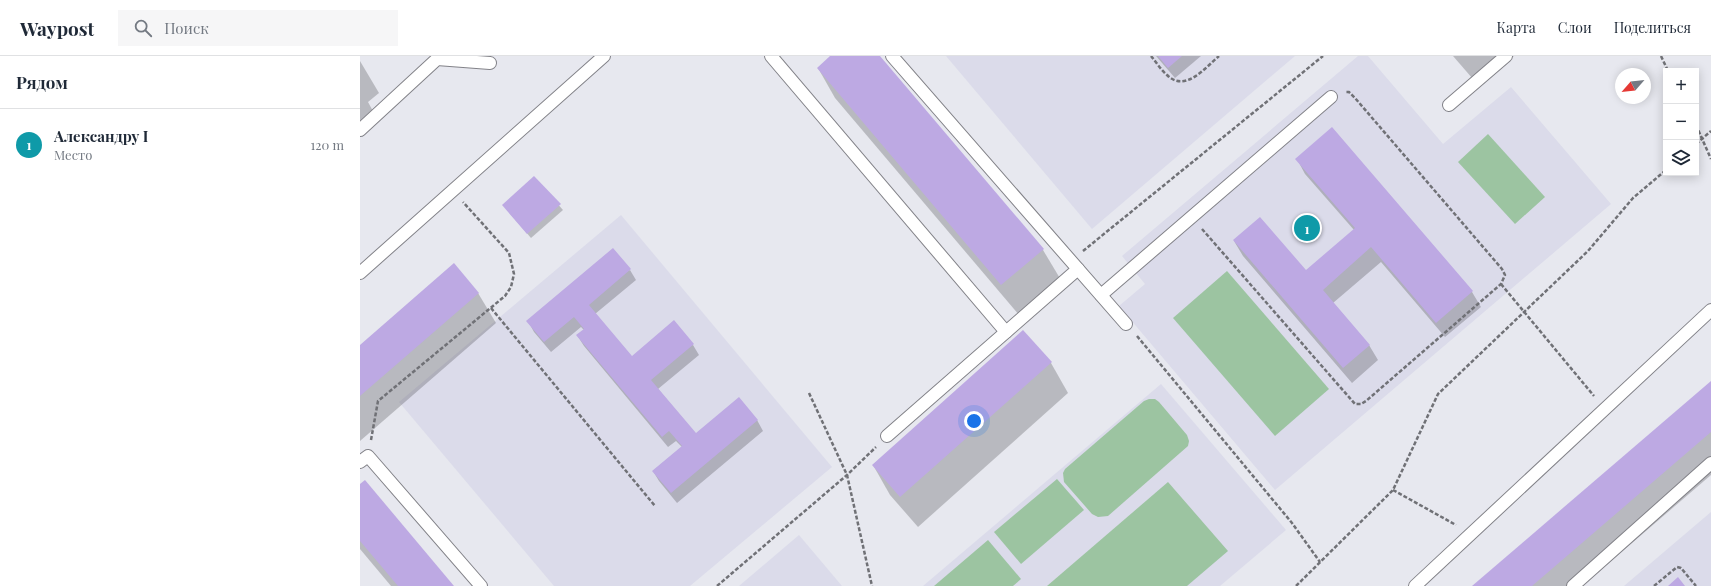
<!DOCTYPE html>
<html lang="ru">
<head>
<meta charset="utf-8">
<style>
	body { margin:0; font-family:"Playfair Display",serif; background:#f6f6f7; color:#1f2937 }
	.controls { position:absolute; right:12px; top:12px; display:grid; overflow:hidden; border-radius:0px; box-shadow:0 2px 10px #0003 }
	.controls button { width:36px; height:36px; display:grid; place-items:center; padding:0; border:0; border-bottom:1px solid #e0e1e3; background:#fff; color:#1f2937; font:20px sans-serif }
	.compass { position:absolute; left:1255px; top:12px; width:36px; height:36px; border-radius:50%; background:#fff; box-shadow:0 2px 10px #0003; rotate:242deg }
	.you { position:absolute; left:614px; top:365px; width:14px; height:14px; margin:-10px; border:3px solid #fff; border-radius:50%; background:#1a73e8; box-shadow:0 0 0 6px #1a73e833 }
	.badge { display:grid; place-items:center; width:26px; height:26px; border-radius:50%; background:#0f766e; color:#fff; font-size:13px; font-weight:700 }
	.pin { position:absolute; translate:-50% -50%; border:2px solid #fff; box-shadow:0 1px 4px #0006 }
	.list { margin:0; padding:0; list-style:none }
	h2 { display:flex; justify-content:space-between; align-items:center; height:52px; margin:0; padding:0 16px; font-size:17px }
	h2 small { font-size:13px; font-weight:400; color:#747a83 }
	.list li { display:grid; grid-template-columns:26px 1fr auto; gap:12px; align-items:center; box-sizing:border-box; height:72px; padding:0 16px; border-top:1px solid #e0e1e3 }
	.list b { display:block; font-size:15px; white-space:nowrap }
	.list p { margin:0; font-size:13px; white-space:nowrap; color:#747a83 }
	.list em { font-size:13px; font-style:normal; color:#747a83 }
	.icon { flex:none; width:22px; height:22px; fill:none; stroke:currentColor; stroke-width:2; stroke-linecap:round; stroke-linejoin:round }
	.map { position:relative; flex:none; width:1351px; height:530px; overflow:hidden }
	header { display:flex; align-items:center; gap:24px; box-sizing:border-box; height:56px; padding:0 20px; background:#fff; border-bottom:1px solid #e0e1e3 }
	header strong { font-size:19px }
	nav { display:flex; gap:22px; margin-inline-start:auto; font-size:14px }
	.search { width:280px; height:36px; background:#f6f6f7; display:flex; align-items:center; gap:10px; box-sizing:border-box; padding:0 14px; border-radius:0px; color:#747a83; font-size:15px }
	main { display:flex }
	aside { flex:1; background:#fff }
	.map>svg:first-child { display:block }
	.built { fill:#dbdbea }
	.green { fill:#9cc4a1 }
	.shadow { fill:#0003 }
	.building { fill:#bda9e3 }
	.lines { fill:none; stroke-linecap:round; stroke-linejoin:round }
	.service-casing { stroke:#828288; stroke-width:14 }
	.path { stroke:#707176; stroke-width:2.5; stroke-dasharray:4 2; stroke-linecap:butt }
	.service { stroke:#fff; stroke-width:12 }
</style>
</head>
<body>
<header>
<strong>Waypost</strong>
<div class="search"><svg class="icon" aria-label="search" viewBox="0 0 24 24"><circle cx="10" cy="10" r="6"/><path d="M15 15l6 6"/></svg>Поиск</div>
<nav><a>Карта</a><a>Слои</a><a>Поделиться</a></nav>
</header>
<main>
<aside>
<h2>Рядом<small></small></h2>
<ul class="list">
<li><span class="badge" style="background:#0f9aa8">1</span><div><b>Александру I</b><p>Место</p></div><em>120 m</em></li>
</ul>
</aside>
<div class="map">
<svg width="1351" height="530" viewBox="0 0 1351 530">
	<rect width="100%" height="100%" fill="#e7e8ef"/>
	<g class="built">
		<polygon points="586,0 935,0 732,173"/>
		<polygon points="998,0 1008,0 1083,88 1151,31 1251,148 915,434 759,250 785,228 762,200"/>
		<polygon points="261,159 472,411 330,530 194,530 39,346"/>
		<polygon points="801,328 926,474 860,530 563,530"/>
		<polygon points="1351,456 1351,530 1264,530"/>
		<polygon points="439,479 482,530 379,530"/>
	</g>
	<g class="green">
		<polygon points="1128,78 1185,141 1155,168 1098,106"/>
		<polygon points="867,215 969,333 915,380 813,262"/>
		<polygon points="789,343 795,343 799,346 827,379 829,385 828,390 748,460 738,461 732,458 704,426 703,417 705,413 784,345"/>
		<polygon points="697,423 724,454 661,508 634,476"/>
		<polygon points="808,426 868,495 827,530 687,530"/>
		<polygon points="628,484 661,523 653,530 574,530"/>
	</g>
	<g class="shadow">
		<polygon points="472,0 519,0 683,194 701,224 659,259 475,42 458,12"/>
		<polygon points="796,0 841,0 815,22"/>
		<polygon points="1093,0 1154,0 1119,30"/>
		<polygon points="0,5 19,37 8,46 14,57 0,69"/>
		<polygon points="937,103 1112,236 1121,251 1085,281 1021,206 973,247 1009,289 1018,304 992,327 883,200 874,185 946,216 994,174 945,118"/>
		<polygon points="174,121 203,154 171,182 147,154"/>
		<polygon points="270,214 276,224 235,258 271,301 333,289 339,299 298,333 336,379 397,364 403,375 317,447 299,425 293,415 322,391 316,385 308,391 224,290 217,279 224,274 221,271 191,296 174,276 168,265"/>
		<polygon points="118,237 136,267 0,385 0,290"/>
		<polygon points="663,276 691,307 708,337 558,471 530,439 513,409"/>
		<polygon points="1351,326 1351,419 1222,530 1114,530"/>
		<polygon points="0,429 93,530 31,530 0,493"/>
	</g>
	<g class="building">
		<polygon points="470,0 520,0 684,193 641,229 457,12"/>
		<polygon points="798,0 822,0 808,12"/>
		<polygon points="972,71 1113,235 1076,267 1011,191 963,234 1010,289 983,312 873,184 900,161 946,214 995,172 935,103"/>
		<polygon points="174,120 201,148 167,178 142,149"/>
		<polygon points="253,192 271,213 229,249 272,300 314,264 334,288 291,324 336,377 379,341 398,364 311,437 292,415 322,390 309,375 302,381 216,279 224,273 214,261 184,286 166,265"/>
		<polygon points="94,207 119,237 0,340 0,289"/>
		<polygon points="663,274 692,306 540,441 512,409"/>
		<polygon points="1351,325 1351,376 1172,530 1112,530"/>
		<polygon points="5,424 94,530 38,530 0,485 0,428"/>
		<polygon points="1318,521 1325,530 1308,530"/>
	</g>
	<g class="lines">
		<g class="service-casing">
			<g id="service">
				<polyline points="411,0 646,276"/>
				<polyline points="532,0 766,268"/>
				<polyline points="1089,49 1146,0"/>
				<polyline points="0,74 77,3 130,7"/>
				<polyline points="0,217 244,0"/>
				<polyline points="741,239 971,41"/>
				<polyline points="527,380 718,213"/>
				<polyline points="0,406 8,400 121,530"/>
				<polyline points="1055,530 1351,254"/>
				<polyline points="1213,530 1351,407"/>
			</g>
		</g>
		<g class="path">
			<path d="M791 0C796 6 801 14 807 19 825 37 845 12 859 0"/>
			<polyline points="1301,0 1308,15"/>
			<polyline points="1336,69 1351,103"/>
			<polyline points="1336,88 1351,75"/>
			<polyline points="842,173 995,348 1001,348 1006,345 1141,228 1145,219 1142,213 995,42 989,36 986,36"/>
			<polyline points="723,195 963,0"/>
			<polyline points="1141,228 1234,340"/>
			<polyline points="131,252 295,450"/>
			<polyline points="777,280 932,467 960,506"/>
			<polyline points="449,337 487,419 512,530"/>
			<polyline points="11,384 18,345 145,240 151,231 154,218 149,197 103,146"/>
			<polyline points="1033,434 1096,469"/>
			<polyline points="357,530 487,419 516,391"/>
			<polyline points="936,530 1033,434 1078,338 1228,195 1273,142 1306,114"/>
			<polyline points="1294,530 1317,511 1321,512 1336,530"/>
		</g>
		<use href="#service" class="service"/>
	</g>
</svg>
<div class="controls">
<button>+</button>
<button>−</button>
<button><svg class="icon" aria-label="layers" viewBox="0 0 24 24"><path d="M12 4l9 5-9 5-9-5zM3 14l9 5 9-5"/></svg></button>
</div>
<svg class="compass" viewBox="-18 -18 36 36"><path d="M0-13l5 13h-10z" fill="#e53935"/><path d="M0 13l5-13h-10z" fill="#747a83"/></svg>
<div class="you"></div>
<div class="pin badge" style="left:947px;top:172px;background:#0f9aa8">1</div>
</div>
</main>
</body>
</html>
